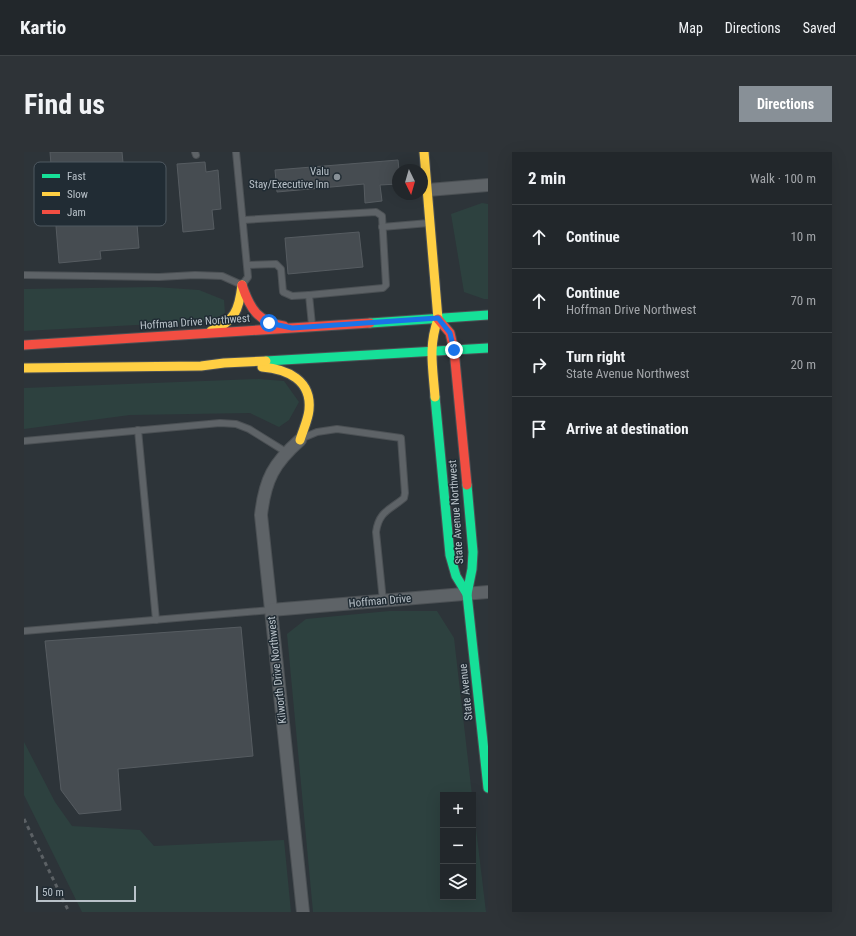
<!DOCTYPE html>
<html lang="en">
<head>
<meta charset="utf-8">
<style>
	body { margin:0; font-family:"Roboto Condensed",sans-serif; background:#2e3337; color:#f1f3f6 }
	.controls { position:absolute; right:12px; bottom:12px; display:grid; overflow:hidden; border-radius:0px; box-shadow:0 4px 16px #0002 }
	.controls button { width:36px; height:36px; display:grid; place-items:center; padding:0; border:0; border-bottom:1px solid #3f4447; background:#22272b; color:#f1f3f6; font:20px sans-serif }
	.compass { position:absolute; left:368px; top:12px; width:36px; height:36px; border-radius:50%; background:#22272b; box-shadow:0 4px 16px #0002; rotate:175deg }
	.scale { position:absolute; left:12px; bottom:10px; width:100px; box-sizing:border-box; padding-left:4px; border:2px solid #b9c2c9; border-top:0; font-size:11px; line-height:14px; white-space:nowrap; color:#b9c2c9; -webkit-text-stroke:3px #212c34; paint-order:stroke }
	.stop { position:absolute; width:12px; height:12px; margin:-9px; border:3px solid #1a73e8; border-radius:50%; background:#fff }
	.stop.end { background:#1a73e8; border-color:#fff; box-shadow:0 1px 4px #0008 }
	.list { margin:0; padding:0; list-style:none }
	h2 { display:flex; justify-content:space-between; align-items:center; height:52px; margin:0; padding:0 16px; font-size:17px }
	h2 small { font-size:13px; font-weight:400; color:#a2a5a9 }
	.list li { display:grid; grid-template-columns:26px 1fr auto; gap:12px; align-items:center; box-sizing:border-box; height:64px; padding:0 16px; border-top:1px solid #3f4447 }
	.list b { display:block; font-size:15px; white-space:nowrap }
	.list p { margin:0; font-size:13px; white-space:nowrap; color:#a2a5a9 }
	.list em { font-size:13px; font-style:normal; color:#a2a5a9 }
	.icon { flex:none; width:22px; height:22px; fill:none; stroke:currentColor; stroke-width:2; stroke-linecap:round; stroke-linejoin:round }
	.map { position:relative; flex:none; width:464px; height:760px; overflow:hidden; border-radius:0px }
	header { display:flex; align-items:center; gap:24px; box-sizing:border-box; height:56px; padding:0 20px; background:#22272b; border-bottom:1px solid #3f4447 }
	header strong { font-size:19px }
	nav { display:flex; gap:22px; margin-inline-start:auto; font-size:14px }
	.intro { display:flex; align-items:center; justify-content:space-between; box-sizing:border-box; height:96px; padding:0 24px }
	h1 { margin:0; font-size:28px }
	.button { padding:10px 18px; border-radius:0px; background:#889097; color:#fff; font-size:14px; font-weight:700 }
	main { display:flex; gap:24px; padding:0 24px }
	aside { flex:1; background:#22272b; border-radius:0px; box-shadow:0 4px 16px #0002 }
	.map>svg:first-child { display:block }
	.green { fill:#2d413f }
	.building { fill:#464c51; stroke:#565c61 }
	.lines { fill:none; stroke-linecap:round; stroke-linejoin:round }
	.lane-casing { stroke:#4b5054; stroke-width:8 }
	.street-casing { stroke:#4b5054; stroke-width:14 }
	.fast-casing { stroke:#4b5054; stroke-width:11 }
	.slow-casing { stroke:#4b5054; stroke-width:11 }
	.jam-casing { stroke:#4b5054; stroke-width:11 }
	.lane { stroke:#5e6367; stroke-width:6 }
	.street { stroke:#5e6367; stroke-width:12 }
	.fast { stroke:#16e098; stroke-width:9 }
	.slow { stroke:#ffcf43; stroke-width:9 }
	.jam { stroke:#f24e42; stroke-width:9 }
	.rail { stroke:#5c6165; stroke-width:3; stroke-dasharray:4 4; stroke-linecap:butt }
	.route { stroke:#1a73e8; stroke-width:5 }
	.poi-dot { fill:#889097; stroke:#212c34; stroke-width:1.5 }
	.labels { text-anchor:middle; dominant-baseline:central; stroke-width:3; stroke-linejoin:round; paint-order:stroke }
	.poi-label { font-size:11px; fill:#b9c2c9; stroke:#212c34; text-anchor:end }
	.street-label { font-size:11px; fill:#b9c2c9; stroke:#212c34 }
	.key { fill:#212c34; stroke:#4f5961; stroke-width:1 }
	.key-label { font-size:11px; fill:#b9c2c9 }
</style>
</head>
<body>
<header>
<strong>Kartio</strong>
<nav><a>Map</a><a>Directions</a><a>Saved</a></nav>
</header>
<div class="intro"><h1>Find us</h1><a class="button">Directions</a></div>
<main>
<div class="map">
<svg width="464" height="760" viewBox="0 0 464 760">
	<rect width="100%" height="100%" fill="#2d3439"/>
	<g class="green">
		<polygon points="458,51 464,52 464,147 460,147 440,140 427,62"/>
		<polygon points="131,135 175,138 200,148 201,161 187,169 0,179 0,137"/>
		<polygon points="235,227 260,229 275,250 265,268 255,275 226,261 106,263 0,277 0,236"/>
		<polygon points="365,459 413,459 430,486 448,643 419,643 419,745 449,745 449,652 462,760 289,760 263,482 282,467"/>
		<polygon points="0,590 31,650 48,674 116,678 130,694 260,688 267,760 58,760 0,643"/>
	</g>
	<g class="building">
		<polygon points="26,0 98,0 103,53 112,60 115,96 76,99 77,107 35,111"/>
		<polygon points="374,8 375,18 374,18 374,32 356,33 358,49 341,51 340,32 253,40 251,18"/>
		<polygon points="181,10 182,20 194,18 197,57 188,58 190,77 159,80 153,12"/>
		<polygon points="335,80 339,115 264,122 261,86"/>
		<polygon points="217,475 229,604 94,617 97,658 55,662 37,638 21,489"/>
	</g>
	<g class="lines">
		<g class="lane-casing">
			<g id="lane">
				<polyline points="171,0 172,3"/>
				<polyline points="219,68 352,60 358,64 362,133 359,136 285,143 288,173"/>
				<polyline points="358,75 405,71"/>
				<polyline points="223,113 252,112 257,117 259,140 268,144 285,143"/>
				<polyline points="0,123 135,125 171,123 198,124 218,133 224,125 212,0"/>
				<polyline points="114,278 132,468"/>
				<path d="M281 285 293 280 313 277 377 286 381 341 380 346C366 358 355 359 352 380L359 449"/>
				<polyline points="0,289 196,271 212,272 225,277 262,300"/>
				<polyline points="0,479 247,458"/>
			</g>
		</g>
		<g class="street-casing">
			<g id="street">
				<polyline points="404,38 464,33"/>
				<path d="M276 288C250 311 241 327 237 363L279 760"/>
				<polyline points="247,458 464,440"/>
			</g>
		</g>
		<g class="fast-casing">
			<g id="fast">
				<polyline points="346,171 464,163"/>
				<polyline points="242,209 464,196"/>
				<polyline points="411,245 426,403 432,424 443,442"/>
				<polyline points="443,333 449,400 448,417 443,442 464,636"/>
			</g>
		</g>
		<g class="slow-casing">
			<g id="slow">
				<path d="M400 0 414 167C404 195 409 216 411 245"/>
				<path d="M187 179C211 169 215 158 218 133"/>
				<path d="M238 215C263 217 288 228 285 258 284 268 279 278 276 288"/>
				<polyline points="0,216 177,214 200,211 242,209"/>
			</g>
		</g>
		<g class="jam-casing">
			<g id="jam">
				<path d="M218 133C226 157 234 170 260 174"/>
				<polyline points="414,167 426,181 430,198 443,333"/>
				<polyline points="0,193 346,171"/>
			</g>
		</g>
		<use href="#lane" class="lane"/>
		<use href="#street" class="street"/>
		<use href="#fast" class="fast"/>
		<use href="#slow" class="slow"/>
		<use href="#jam" class="jam"/>
		<polyline class="rail" points="0,667 45,760"/>
	</g>
	<g class="lines">
		<polyline class="route" points="245,171 268,176 414,166 426,181 430,198"/>
	</g>
	<circle class="poi-dot" cx="313" cy="25" r="4"/>
	<g class="labels">
		<g class="poi-label">
			<text x="305" y="19">Valu<tspan x="305" dy="13">Stay/Executive Inn</tspan></text>
		</g>
		<g class="street-label">
			<text transform="translate(171 170) rotate(-4)">Hoffman Drive Northwest</text>
			<text transform="translate(432 360) rotate(-94)">State Avenue Northwest</text>
			<text transform="translate(356 449) rotate(-5)">Hoffman Drive</text>
			<text transform="translate(253 518) rotate(-96)">Kilworth Drive Northwest</text>
			<text transform="translate(442 540) rotate(-96)">State Avenue</text>
		</g>
	</g>
	<rect x="10" y="10" width="132" height="64" rx="6" class="key"/>
	<rect x="18" y="22" width="18" height="4" fill="#16e098"/>
	<rect x="18" y="40" width="18" height="4" fill="#ffcf43"/>
	<rect x="18" y="58" width="18" height="4" fill="#f24e42"/>
	<g class="key-label">
		<text x="43" y="28">Fast</text>
		<text x="43" y="46">Slow</text>
		<text x="43" y="64">Jam</text>
	</g>
</svg>
<div class="controls">
<button>+</button>
<button>−</button>
<button><svg class="icon" aria-label="layers" viewBox="0 0 24 24"><path d="M12 4l9 5-9 5-9-5zM3 14l9 5 9-5"/></svg></button>
</div>
<svg class="compass" viewBox="-18 -18 36 36"><path d="M0-13l5 13h-10z" fill="#e53935"/><path d="M0 13l5-13h-10z" fill="#a2a5a9"/></svg>
<div class="scale">50 m</div>
<div class="stop" style="left:245px;top:171px"></div>
<div class="stop end" style="left:430px;top:198px"></div>
</div>
<aside>
<h2>2 min<small>Walk · 100 m</small></h2>
<ul class="list">
<li><svg class="icon" aria-label="ahead" viewBox="0 0 24 24"><path d="M12 20V5M6 11l6-6 6 6"/></svg><div><b>Continue</b></div><em>10 m</em></li>
<li><svg class="icon" aria-label="ahead" viewBox="0 0 24 24"><path d="M12 20V5M6 11l6-6 6 6"/></svg><div><b>Continue</b><p>Hoffman Drive Northwest</p></div><em>70 m</em></li>
<li><svg class="icon" aria-label="right" viewBox="0 0 24 24"><path d="M7 20v-9h11M14 6l5 5-5 5"/></svg><div><b>Turn right</b><p>State Avenue Northwest</p></div><em>20 m</em></li>
<li><svg class="icon" aria-label="arrive" viewBox="0 0 24 24"><path d="M6 21V4h12l-3 4 3 4H6"/></svg><div><b>Arrive at destination</b></div></li>
</ul>
</aside>
</main>
</body>
</html>
